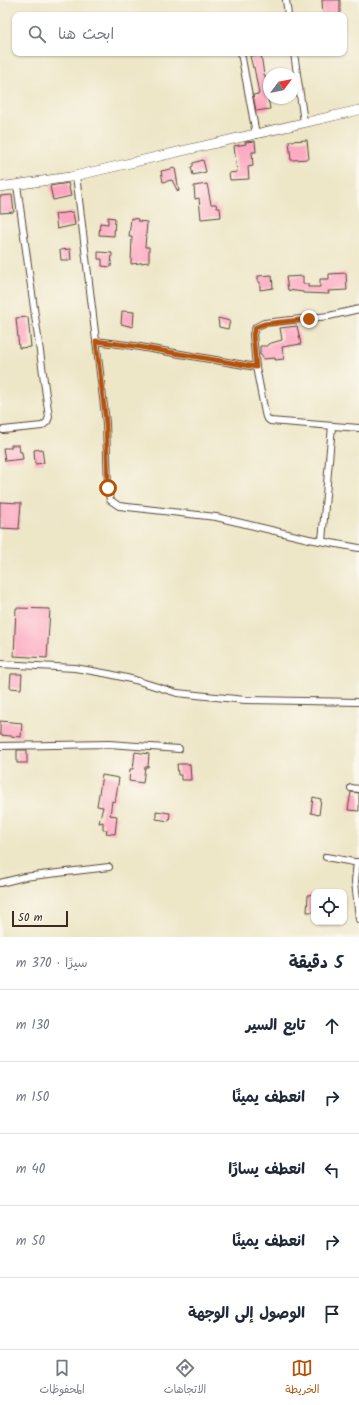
<!DOCTYPE html>
<html lang="ar">
<head>
<meta charset="utf-8">
<style>
	body { margin:0; font-family:Kalam,"Playpen Sans Arabic",sans-serif; background:#f6f6f7; color:#1f2937; direction:rtl }
	.controls { position:absolute; right:12px; bottom:12px; display:grid; overflow:hidden; border-radius:8px; box-shadow:0 1px 3px #0004 }
	.controls button { width:36px; height:36px; display:grid; place-items:center; padding:0; border:0; border-bottom:1px solid #e0e1e3; background:#fff; color:#1f2937; font:20px sans-serif }
	.compass { position:absolute; left:263px; top:68px; width:36px; height:36px; border-radius:50%; background:#fff; box-shadow:0 1px 3px #0004; rotate:58deg }
	.scale { position:absolute; left:12px; bottom:10px; width:56px; box-sizing:border-box; padding-left:4px; border:2px solid #3b2a1e; border-top:0; font-size:11px; line-height:14px; white-space:nowrap; color:#3b2a1e; -webkit-text-stroke:3px #fbf7ec; paint-order:stroke }
	.stop { position:absolute; width:12px; height:12px; margin:-9px; border:3px solid #b45309; border-radius:50%; background:#fff }
	.stop.end { background:#b45309; border-color:#fff; box-shadow:0 1px 4px #0008 }
	.list { margin:0; padding:0; list-style:none }
	h2 { display:flex; justify-content:space-between; align-items:center; height:52px; margin:0; padding:0 16px; font-size:17px }
	h2 small { font-size:13px; font-weight:400; color:#747a83 }
	.list li { display:grid; grid-template-columns:26px 1fr auto; gap:12px; align-items:center; box-sizing:border-box; height:72px; padding:0 16px; border-top:1px solid #e0e1e3 }
	.list b { display:block; font-size:15px; white-space:nowrap }
	.list em { font-size:13px; font-style:normal; color:#747a83 }
	.icon { flex:none; width:22px; height:22px; fill:none; stroke:currentColor; stroke-width:2; stroke-linecap:round; stroke-linejoin:round }
	.map { position:relative; flex:none; width:359px; height:937px; overflow:hidden; direction:ltr }
	.search { position:absolute; background:#fff; box-shadow:0 1px 3px #0004; left:12px; right:12px; top:12px; height:44px; display:flex; align-items:center; gap:10px; box-sizing:border-box; padding:0 14px; border-radius:8px; color:#747a83; font-size:15px }
	.sheet { height:412px; background:#fff }
	nav { display:flex; justify-content:space-around; align-items:center; box-sizing:border-box; height:56px; border-top:1px solid #e0e1e3; background:#fff; font-size:11px; color:#747a83 }
	nav a { display:grid; justify-items:center; gap:2px }
	nav .on { color:#b45309 }
	.map>svg:first-child { display:block }
	.building { fill:#fda5c0 }
	.lines { fill:none; stroke-linecap:round; stroke-linejoin:round }
	.street-casing { stroke:#564637; stroke-width:8 }
	.secondary-casing { stroke:#564637; stroke-width:10 }
	.street { stroke:#fff; stroke-width:6 }
	.secondary { stroke:#fff; stroke-width:9 }
	.route { stroke:#b45309; stroke-width:5 }
</style>
</head>
<body>
<div class="map">
<svg width="359" height="937" viewBox="0 0 359 937">
	<rect width="100%" height="100%" fill="#fbf7ec"/>
	<filter id="ink" filterUnits="userSpaceOnUse"><feTurbulence type="fractalNoise" baseFrequency=".025" numOctaves="2"/><feDisplacementMap in="SourceGraphic" scale="8" xChannelSelector="R" yChannelSelector="G"/><feConvolveMatrix kernelMatrix="1 2 1 2 8 2 1 2 1" color-interpolation-filters="sRGB"/></filter>
	<filter id="wash" filterUnits="userSpaceOnUse"><feTurbulence type="fractalNoise" baseFrequency=".012" numOctaves="4" result="noise"/><feDisplacementMap in="SourceGraphic" scale="16" xChannelSelector="R" yChannelSelector="G"/><feGaussianBlur stdDeviation="0.9" result="paint"/><feColorMatrix in="noise" values="0 0 0 0 0 0 0 0 0 0 0 0 0 0 0 0 0 1.4 0 .05"/><feComposite in="paint" operator="in"/></filter>
	<g filter="url(#wash)">
		<rect width="100%" height="100%" fill="#ede6c7"/>
		<g id="blocks">
			<g class="building">
				<polygon points="322,0 340,0 340,15 323,15"/>
				<polygon points="261,54 264,75 265,75 267,86 266,87 270,109 256,111 253,95 259,94 254,67 253,68 250,56"/>
				<polygon points="307,140 309,159 291,160 289,141"/>
				<polygon points="255,141 256,152 252,152 253,166 248,167 249,179 230,180 229,173 237,172 234,146 246,144 245,142"/>
				<polygon points="203,160 206,172 193,175 191,167 193,166 193,163"/>
				<polygon points="175,168 179,191 178,192 172,180 163,182 161,171"/>
				<polygon points="68,183 71,196 53,200 50,186"/>
				<polygon points="207,184 211,204 216,204 217,208 220,208 221,217 201,219 199,198 195,199 194,186"/>
				<polygon points="12,195 14,212 0,213 0,196"/>
				<polygon points="73,212 75,225 57,229 55,214"/>
				<polygon points="108,217 115,218 114,236 99,235 100,223 108,224"/>
				<polygon points="131,218 138,219 138,221 147,222 145,247 149,247 149,262 131,264 132,237 129,237"/>
				<polygon points="70,249 71,260 61,260 60,250"/>
				<polygon points="98,252 112,253 111,267 102,266 102,259 98,259"/>
				<polygon points="346,273 347,290 328,291 329,294 303,293 303,292 288,290 286,277 303,276 303,284 308,284 308,287 320,287 320,279 329,279 329,274"/>
				<polygon points="272,275 273,288 260,290 260,282 258,282 258,276"/>
				<polygon points="122,311 134,312 133,327 121,324"/>
				<polygon points="28,317 31,347 19,348 16,318"/>
				<polygon points="218,318 230,321 228,329 219,327"/>
				<polygon points="297,326 301,344 282,347 284,359 275,360 275,358 263,359 262,355 260,355 260,346 268,346 268,344 282,340 280,328"/>
				<polygon points="11,445 19,445 20,452 22,452 23,459 5,461 3,448 11,448"/>
				<polygon points="42,449 44,463 35,464 34,450"/>
				<polygon points="0,502 21,503 19,529 0,528"/>
				<polygon points="16,608 50,609 47,658 14,656"/>
				<polygon points="11,674 22,674 21,689 10,688"/>
				<polygon points="0,721 22,723 21,737 0,735"/>
				<rect x="17" y="750" width="10" height="13"/>
				<polygon points="135,752 149,754 148,767 145,767 143,783 129,781 130,769 133,769"/>
				<polygon points="177,764 190,764 191,780 181,780 181,775 178,775"/>
				<polygon points="102,775 119,778 115,802 112,801 110,815 117,816 115,834 106,833 107,830 103,830 103,822 99,823 103,807 97,806"/>
				<polygon points="351,792 359,793 359,811 348,810"/>
				<polygon points="313,797 321,799 319,815 311,813"/>
				<polygon points="156,811 170,813 169,821 156,819"/>
				<polygon points="314,894 314,912 307,912 308,895"/>
			</g>
		</g>
	</g>
	<g filter="url(#ink)">
		<use href="#blocks" fill-opacity="0" stroke="#564637" stroke-width="1"/>
		<g class="lines">
			<g class="street-casing">
				<g id="street">
					<polyline points="286,0 288,15"/>
					<polyline points="241,53 256,134"/>
					<polyline points="294,53 304,122"/>
					<polyline points="76,175 106,423 108,489 110,500 119,506 216,517 309,539 359,548"/>
					<polyline points="359,309 329,316 264,323 256,327 253,334 256,367 265,413 266,417 270,421 359,428"/>
					<polyline points="96,341 134,346 256,367"/>
					<polyline points="3,430 42,426 47,422 49,417 17,185"/>
					<polyline points="322,541 332,426"/>
					<polyline points="0,664 75,668 109,674 135,680 177,693 245,700 359,702"/>
					<polyline points="0,746 109,744 179,749"/>
					<polyline points="351,788 359,789"/>
					<polyline points="326,857 359,863"/>
					<polyline points="357,862 355,881 359,919"/>
					<polyline points="0,883 24,877 109,867"/>
				</g>
			</g>
			<g class="secondary-casing">
				<polyline id="secondary" points="0,187 70,177 359,110"/>
			</g>
			<use href="#street" class="street"/>
			<use href="#secondary" class="secondary"/>
		</g>
	</g>
	<g class="lines" filter="url(#ink)">
		<polyline class="route" points="108,488 106,423 96,341 134,346 256,367 253,334 256,327 264,324 309,319"/>
	</g>
</svg>
<div class="controls">
<button><svg class="icon" aria-label="locate" viewBox="0 0 24 24"><circle cx="12" cy="12" r="6"/><path d="M12 2v4M12 18v4M2 12h4M18 12h4"/></svg></button>
</div>
<svg class="compass" viewBox="-18 -18 36 36"><path d="M0-13l5 13h-10z" fill="#e53935"/><path d="M0 13l5-13h-10z" fill="#747a83"/></svg>
<div class="scale">50 m</div>
<div class="stop" style="left:108px;top:488px"></div>
<div class="stop end" style="left:309px;top:319px"></div>
<div class="search"><svg class="icon" aria-label="search" viewBox="0 0 24 24"><circle cx="10" cy="10" r="6"/><path d="M15 15l6 6"/></svg>ابحث هنا</div>
</div>
<section class="sheet">
<h2>5 دقيقة<small>سيرًا · 370 m</small></h2>
<ul class="list">
<li><svg class="icon" aria-label="ahead" viewBox="0 0 24 24"><path d="M12 20V5M6 11l6-6 6 6"/></svg><div><b>تابع السير</b></div><em>130 m</em></li>
<li><svg class="icon" aria-label="right" viewBox="0 0 24 24"><path d="M7 20v-9h11M14 6l5 5-5 5"/></svg><div><b>انعطف يمينًا</b></div><em>150 m</em></li>
<li><svg class="icon" aria-label="left" viewBox="0 0 24 24"><path d="M17 20v-9H6M10 6l-5 5 5 5"/></svg><div><b>انعطف يسارًا</b></div><em>40 m</em></li>
<li><svg class="icon" aria-label="right" viewBox="0 0 24 24"><path d="M7 20v-9h11M14 6l5 5-5 5"/></svg><div><b>انعطف يمينًا</b></div><em>50 m</em></li>
<li><svg class="icon" aria-label="arrive" viewBox="0 0 24 24"><path d="M6 21V4h12l-3 4 3 4H6"/></svg><div><b>الوصول إلى الوجهة</b></div></li>
</ul>
</section>
<nav>
<a class="on"><svg class="icon" aria-label="map" viewBox="0 0 24 24"><path d="M3 6l6-2 6 2 6-2v14l-6 2-6-2-6 2zM9 4v14M15 6v14"/></svg>الخريطة</a>
<a><svg class="icon" aria-label="directions" viewBox="0 0 24 24"><path d="M12 3l9 9-9 9-9-9zM9 14v-3h6M13 9l2 2-2 2"/></svg>الاتجاهات</a>
<a><svg class="icon" aria-label="saved" viewBox="0 0 24 24"><path d="M7 4h10v16l-5-4-5 4z"/></svg>المحفوظات</a>
</nav>
</body>
</html>
